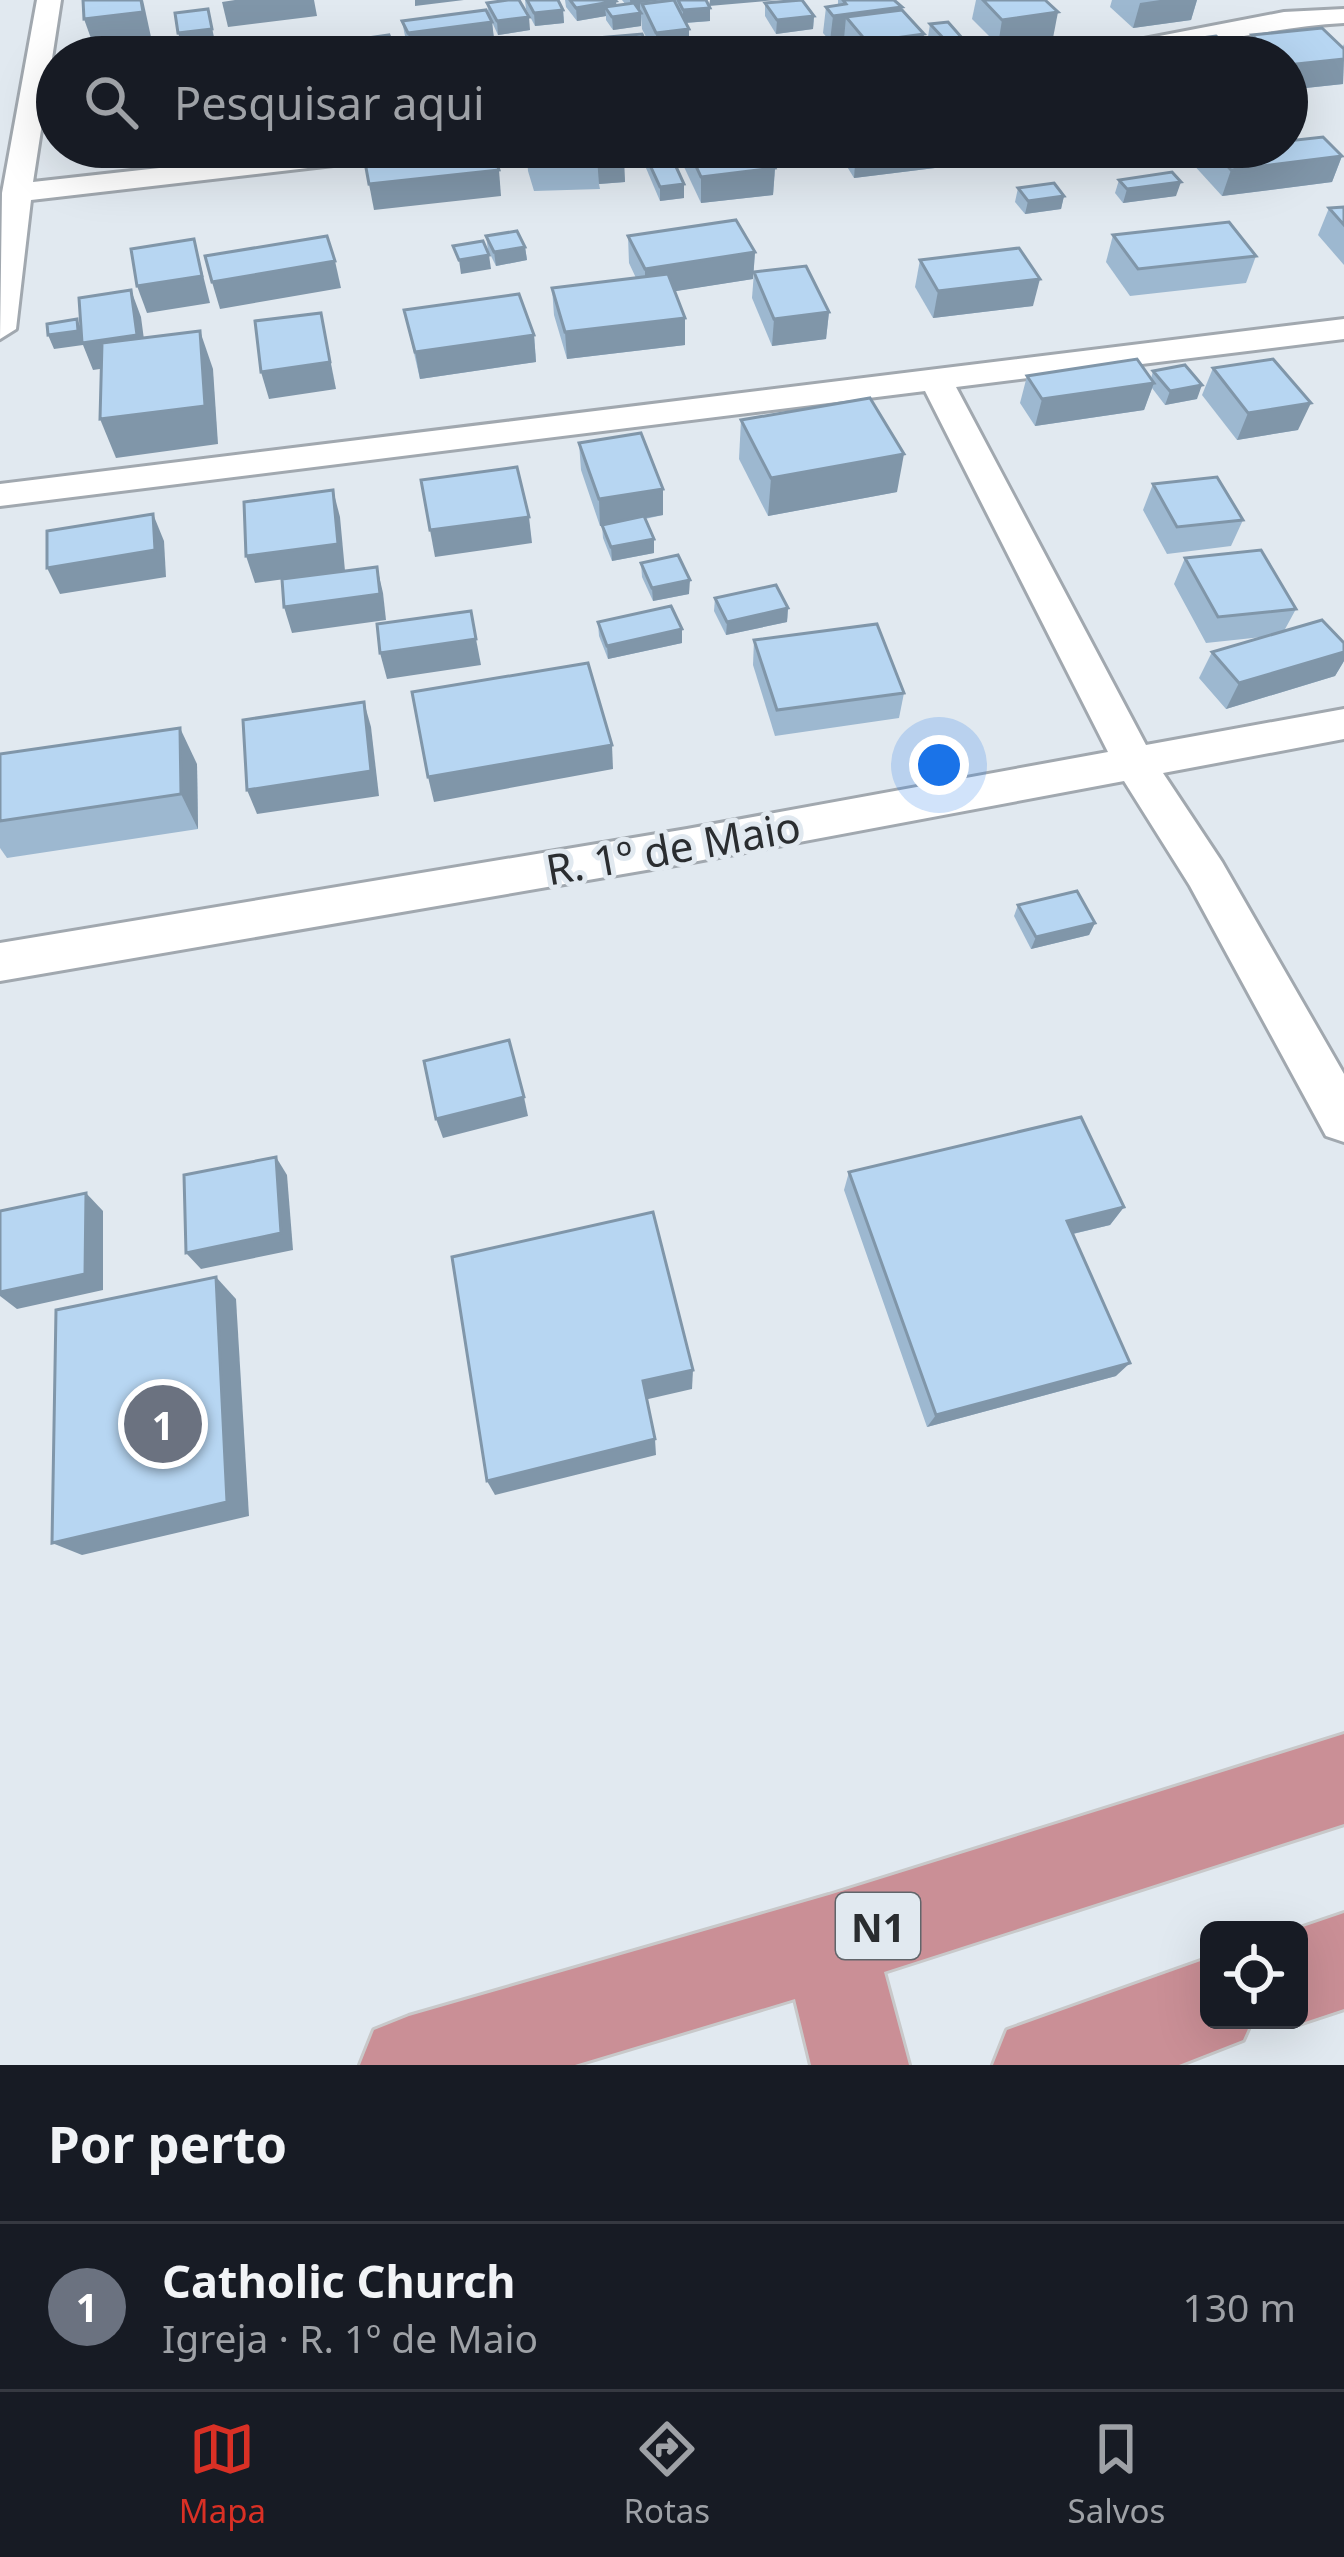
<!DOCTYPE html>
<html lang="pt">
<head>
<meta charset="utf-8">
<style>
	body { margin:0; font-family:"Noto Sans",sans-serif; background:#20242c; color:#f1f3f6 }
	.controls { position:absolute; right:36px; bottom:36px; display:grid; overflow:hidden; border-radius:18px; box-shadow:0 12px 48px #0002 }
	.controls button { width:108px; height:108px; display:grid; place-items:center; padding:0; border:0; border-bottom:3px solid #363941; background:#171b24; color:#f1f3f6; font:60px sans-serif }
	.you { position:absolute; left:939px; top:765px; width:42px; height:42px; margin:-30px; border:9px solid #fff; border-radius:50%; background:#1a73e8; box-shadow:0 0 0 18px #1a73e833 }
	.badge { display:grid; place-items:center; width:78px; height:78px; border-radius:50%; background:#d93025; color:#fff; font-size:39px; font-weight:700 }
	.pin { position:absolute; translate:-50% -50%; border:6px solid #fff; box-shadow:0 3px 12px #0006 }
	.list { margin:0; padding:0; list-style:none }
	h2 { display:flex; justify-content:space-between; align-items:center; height:156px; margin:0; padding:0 48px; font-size:51px }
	h2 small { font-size:39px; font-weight:400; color:#9ea1a6 }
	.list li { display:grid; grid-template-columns:78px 1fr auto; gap:36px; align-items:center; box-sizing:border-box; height:168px; padding:0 48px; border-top:3px solid #363941 }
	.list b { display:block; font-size:45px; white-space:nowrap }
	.list p { margin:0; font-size:39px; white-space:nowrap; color:#9ea1a6 }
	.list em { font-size:39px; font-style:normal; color:#9ea1a6 }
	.icon { flex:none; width:66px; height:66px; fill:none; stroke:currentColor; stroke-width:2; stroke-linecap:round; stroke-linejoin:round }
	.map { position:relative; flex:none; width:1344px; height:2065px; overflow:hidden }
	.search { position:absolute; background:#171b24; box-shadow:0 12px 48px #0002; left:36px; right:36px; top:36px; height:132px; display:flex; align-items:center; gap:30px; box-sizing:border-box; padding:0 42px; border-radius:66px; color:#9ea1a6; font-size:45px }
	.sheet { height:324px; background:#171b24 }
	nav { display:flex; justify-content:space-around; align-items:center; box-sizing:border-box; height:168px; border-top:3px solid #363941; background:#171b24; font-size:33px; color:#9ea1a6 }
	nav a { display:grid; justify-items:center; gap:6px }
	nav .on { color:#d93025 }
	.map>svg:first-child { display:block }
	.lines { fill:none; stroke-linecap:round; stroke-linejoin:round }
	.minor-casing { stroke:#a1a8af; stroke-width:6 }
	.trunk-casing { stroke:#c8c8c9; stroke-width:6 }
	.minor { fill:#fff; fill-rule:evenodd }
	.trunk { fill:#ca8f96; fill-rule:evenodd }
	.wall { fill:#9db8d0 }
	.shaded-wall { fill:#8096a9 }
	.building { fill:#b7d6f2; stroke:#8096a9; stroke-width:3 }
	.labels { text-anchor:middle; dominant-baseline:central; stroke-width:10; stroke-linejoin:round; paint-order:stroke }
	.shield { fill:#e1e9f0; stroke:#61656a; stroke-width:3 }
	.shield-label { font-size:39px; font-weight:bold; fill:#2a2d30 }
	.street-label { font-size:42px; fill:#2a2d30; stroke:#e1e9f0 }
</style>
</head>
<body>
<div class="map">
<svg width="1344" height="2065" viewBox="0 0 1344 2065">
	<rect width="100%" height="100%" fill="#e1e9f0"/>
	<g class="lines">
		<g class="minor-casing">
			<g id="minor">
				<polygon points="37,0 61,0 33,182 347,147 434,147 420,155 31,200 16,329 0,339 2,193"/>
				<path d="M1344 9V23C1254 28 1169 57 1079 57L1092 49 1284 12Z"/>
				<polygon points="1344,319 1344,339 956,387 1146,745 1344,709 1344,739 1163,773 1222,862 1344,1074 1344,1142 1326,1136 1190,886 1124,781 687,863 0,981 0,943 687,829 1108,752 925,391 0,506 0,484"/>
			</g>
		</g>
		<g class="trunk-casing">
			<g id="trunk">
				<polygon points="1344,1734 1344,1824 884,1972 909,2065 811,2065 795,1999 575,2065 360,2065 374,2030 409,2016 829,1895"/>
				<polygon points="1344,1913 1344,2009 1299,2024 1290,2020 1299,2020 1299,1930 1294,1930"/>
				<polygon points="1209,1958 1209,2020 1252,2020 1243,2040 1179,2065 993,2065 1007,2030"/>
			</g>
		</g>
		<use href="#minor" class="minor"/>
		<use href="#trunk" class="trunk"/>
	</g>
	<g class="wall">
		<polygon points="525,0 558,0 563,10 564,23 535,26 526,9"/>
		<polygon points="565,0 615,0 617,6 626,5 622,0 706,0 710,8 710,21 686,23 689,29 689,55 656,57 642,29 641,17 641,26 613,30 606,20 606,16 577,21 566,7"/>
		<polygon points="838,0 894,0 902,7 921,57 855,57 844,43 844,39 830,41 823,33 826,7 838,6"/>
		<polygon points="976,0 1045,0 1053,38 998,45 972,19"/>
		<polygon points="1112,0 1197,0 1191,20 1133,28 1110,7"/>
		<polygon points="487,3 530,30 498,35 492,22 495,48 489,48 492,57 407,57 406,51 408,51 402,21 489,17"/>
		<polygon points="765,3 814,16 813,29 776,34 765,16"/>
		<polygon points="930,24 963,39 961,52 943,54 928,37"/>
		<polygon points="1252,35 1342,48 1344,44 1343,84 1287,90 1287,57 1245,57"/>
		<polygon points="1148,45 1239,57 1145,57"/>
		<polygon points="526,147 621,147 625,182 599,184 600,189 534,191 528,171"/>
		<polygon points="677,147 764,147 775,168 773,195 701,203 677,152"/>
		<polygon points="835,147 946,147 943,167 854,178"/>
		<polygon points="1195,147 1287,147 1342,156 1332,182 1222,196 1191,162"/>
		<polygon points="642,148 684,184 684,198 660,201 643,161"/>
		<polygon points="1119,180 1176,196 1123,203 1115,193"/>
		<polygon points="1018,188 1064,196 1061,209 1025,214 1015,202"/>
		<polygon points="1344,207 1344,265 1318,235 1329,208"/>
		<polygon points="1113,235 1256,256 1246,283 1130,296 1106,262"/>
		<polygon points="486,236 525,247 527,260 496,266 488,250"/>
		<polygon points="628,236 755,252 753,279 675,291 685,318 685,345 567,359 554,315 552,288 636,278 629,263"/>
		<polygon points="920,260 1033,306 933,318 915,287"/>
		<polygon points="754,272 829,312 826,339 772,346 752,298"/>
		<polygon points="404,310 534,335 536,362 420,379"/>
		<polygon points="1213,368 1298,430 1237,440 1202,395"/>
		<polygon points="1153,371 1197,399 1165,405 1152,388 1144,410 1035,426 1020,403 1027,376 1151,379"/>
		<polygon points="741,420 897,492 768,516 739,459"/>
		<polygon points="579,443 663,489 663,515 645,519 654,553 612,561 603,538 602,526 600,526 581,470"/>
		<polygon points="1153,484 1243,520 1231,546 1167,554 1143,510"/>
		<polygon points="1185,558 1296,609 1284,631 1344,643 1344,661 1335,676 1226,709 1199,678 1212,652 1262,637 1206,643 1174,584"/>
		<polygon points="641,563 689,594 653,601 642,577"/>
		<polygon points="715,598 788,608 787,622 726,635 714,611"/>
		<polygon points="598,622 682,629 682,643 608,659 599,636"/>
		<polygon points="754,640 904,693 899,718 775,736 753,665"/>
		<polygon points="0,754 197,764 198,829 7,858 0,848"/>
		<polygon points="1018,905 1095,923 1089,935 1031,949 1014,916"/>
		<polygon points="849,1172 1124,1207 1110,1225 1073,1234 1116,1376 927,1427 844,1190"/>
	</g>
	<g class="shaded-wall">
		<polygon points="143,0 151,37 93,44 84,19"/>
		<polygon points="235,0 314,0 317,16 228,27 222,2"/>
		<polygon points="415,0 464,0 415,6"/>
		<polygon points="630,0 663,0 640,3 640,10 631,12"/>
		<polygon points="710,0 777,0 709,6"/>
		<polygon points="1160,0 1197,0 1191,20 1133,28 1140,3"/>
		<polygon points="616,1 617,14 605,7 606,16 577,21 576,8"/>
		<polygon points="902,7 899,32 846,17 844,39 830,41 833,16"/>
		<polygon points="710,8 710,21 683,23 683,10"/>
		<polygon points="208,9 215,42 182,46 178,33"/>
		<polygon points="563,10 564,23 535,26 534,13"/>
		<polygon points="1058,12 1053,38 998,45 1002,20"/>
		<polygon points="641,13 641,26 613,30 612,17"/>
		<polygon points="814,16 813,29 776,34 777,20"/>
		<polygon points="529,17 530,30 498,35 497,21"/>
		<polygon points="492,22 495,48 426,57 412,57 408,33"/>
		<polygon points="689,29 689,55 657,57 656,33"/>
		<polygon points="924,34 921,57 865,57 867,42"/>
		<polygon points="963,39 961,52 943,54 946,41"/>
		<polygon points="396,51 397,57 376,57 375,54"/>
		<polygon points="1344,59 1343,84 1287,90 1287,65"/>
		<polygon points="893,147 946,147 943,167 854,178 856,151"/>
		<polygon points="624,155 625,182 599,184 597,158"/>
		<polygon points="1342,156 1332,182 1222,196 1231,170"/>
		<polygon points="775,168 773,195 701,203 701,177"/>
		<polygon points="499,170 501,196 374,210 369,184"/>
		<polygon points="1181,182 1176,196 1123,203 1127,189"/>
		<polygon points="684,184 684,198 660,201 660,187"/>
		<polygon points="1064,196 1061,209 1025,214 1028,201"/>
		<polygon points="194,239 210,303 147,313 137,286"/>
		<polygon points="525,247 527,260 496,266 494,252"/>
		<polygon points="755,252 753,279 645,296 645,269"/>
		<polygon points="489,255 491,269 461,274 459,260"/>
		<polygon points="335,261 341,288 220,309 212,282"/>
		<polygon points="1040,279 1033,306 933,318 938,291"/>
		<polygon points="131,290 141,317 147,362 93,370 83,345 54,349 48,335 77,319 83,333"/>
		<polygon points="829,312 826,339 772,346 774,319"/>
		<polygon points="321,313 336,389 269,399 261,372"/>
		<polygon points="685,318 685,345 567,359 565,332"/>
		<polygon points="200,331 213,369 218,444 116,458 100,419"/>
		<polygon points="534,335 536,362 420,379 415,352"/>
		<polygon points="1154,383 1144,410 1035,426 1042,399"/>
		<polygon points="1202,385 1197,399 1165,405 1170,391"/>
		<polygon points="1311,403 1298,430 1237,440 1248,413"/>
		<polygon points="904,454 897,492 768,516 771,478"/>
		<polygon points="663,489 663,515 600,526 599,499"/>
		<polygon points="333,490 340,517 345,571 255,583 246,556"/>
		<polygon points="153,514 164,541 166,577 60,594 47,568"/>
		<polygon points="529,517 532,543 435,557 430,530"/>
		<polygon points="654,539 654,553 612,561 611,547"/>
		<polygon points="377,567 383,593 386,620 292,633 284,607"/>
		<polygon points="690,580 689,594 653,601 652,588"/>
		<polygon points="788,608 787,622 726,635 727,622"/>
		<polygon points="682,629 682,643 608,659 607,646"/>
		<polygon points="476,639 481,665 387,679 380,653"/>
		<polygon points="1344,652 1344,661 1335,676 1226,709 1239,683"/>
		<polygon points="364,702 371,727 379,796 257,814 247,790"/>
		<polygon points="180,728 197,764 198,829 181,794"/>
		<polygon points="612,745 613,769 434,802 428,777"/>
		<polygon points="1095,923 1089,935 1031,949 1036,937"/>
		<polygon points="524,1097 528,1116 443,1138 436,1119"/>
		<polygon points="276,1157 287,1175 293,1250 201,1269 186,1253"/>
		<polygon points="86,1193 103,1211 103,1290 17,1309 0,1296 0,1292"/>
		<polygon points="1124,1207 1110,1225 1055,1238 1067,1221"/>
		<polygon points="216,1277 236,1299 249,1516 82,1555 52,1543"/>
		<polygon points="1130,1363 1116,1376 927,1427 936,1415"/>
		<polygon points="693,1370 692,1389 644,1400 643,1381"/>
		<polygon points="655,1439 656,1455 495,1495 487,1481"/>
	</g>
	<g class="building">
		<polygon points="83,0 141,0 143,12 84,19"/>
		<polygon points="508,0 519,0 529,17 497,21 487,3"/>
		<polygon points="527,0 558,0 563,10 534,13"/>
		<polygon points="570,0 615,0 616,1 576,8"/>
		<polygon points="674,0 689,29 656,33 642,4"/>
		<polygon points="678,0 706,0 710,8 683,10"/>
		<polygon points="802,0 814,16 777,20 765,3"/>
		<polygon points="843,0 894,0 902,7 833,16 826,7 846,4"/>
		<polygon points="983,0 1045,0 1058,12 1002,20"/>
		<polygon points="634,3 641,13 612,17 605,7"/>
		<polygon points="208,9 212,29 178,33 175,13"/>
		<polygon points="486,10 492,22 408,33 402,21"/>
		<polygon points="902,10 924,34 867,42 846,17"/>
		<polygon points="948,22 963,39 946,41 930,24"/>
		<polygon points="1322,28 1344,49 1344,59 1287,65 1287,57 1274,57 1252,35"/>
		<polygon points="642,34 652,56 578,57 572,40"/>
		<polygon points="389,35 396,51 375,54 368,38"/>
		<polygon points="1216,36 1239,57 1161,57 1148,45"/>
		<polygon points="486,42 492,57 408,57 406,51"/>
		<polygon points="1323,137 1342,156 1231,170 1210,147 1287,147 1287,141"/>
		<polygon points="527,147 621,147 624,155 597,158 598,162 532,165"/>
		<polygon points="667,147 684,184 660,187 642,148"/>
		<polygon points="687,147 764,147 775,168 701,177"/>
		<polygon points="854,147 893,147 856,151"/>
		<polygon points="492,148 499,170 369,184 364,157"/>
		<polygon points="1172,172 1181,182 1127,189 1119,180"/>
		<polygon points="1054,183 1064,196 1028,201 1018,188"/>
		<polygon points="1344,207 1344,225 1329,208"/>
		<polygon points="736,220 755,252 645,269 628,236"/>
		<polygon points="1229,222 1256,256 1138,269 1113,235"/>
		<polygon points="517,231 525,247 494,252 486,236"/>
		<polygon points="327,236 335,261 212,282 205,256"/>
		<polygon points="194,239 202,276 137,286 131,249"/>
		<polygon points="483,241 489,255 459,260 453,246"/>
		<polygon points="1019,248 1040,279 938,291 920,260"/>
		<polygon points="806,266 829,312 774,319 754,272"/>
		<polygon points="668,274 685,318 565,332 552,288"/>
		<polygon points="131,290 137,335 82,343 79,298"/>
		<polygon points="519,294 534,335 415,352 404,310"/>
		<polygon points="321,313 330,362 261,372 255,321"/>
		<polygon points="77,319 78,331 48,335 47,324"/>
		<polygon points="200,331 205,406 100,419 102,343"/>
		<polygon points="1137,359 1154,383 1042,399 1027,376"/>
		<polygon points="1273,359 1311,403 1248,413 1213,368"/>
		<polygon points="1185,365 1202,385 1170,391 1153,371"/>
		<polygon points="870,398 904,454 771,478 741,420"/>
		<polygon points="641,433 663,489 599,499 579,443"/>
		<polygon points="517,467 529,517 430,530 421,480"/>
		<polygon points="1217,477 1243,520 1177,527 1153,484"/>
		<polygon points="333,490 338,544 246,556 244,502"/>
		<polygon points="153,514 155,550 47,568 47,531"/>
		<polygon points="644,516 654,539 611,547 602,525"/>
		<polygon points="1261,550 1296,609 1218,617 1185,558"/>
		<polygon points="678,555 690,580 652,588 641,563"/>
		<polygon points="377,567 380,594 284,607 282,579"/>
		<polygon points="776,585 788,608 727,622 715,598"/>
		<polygon points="671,606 682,629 607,646 598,622"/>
		<polygon points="471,611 476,639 380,653 377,624"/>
		<polygon points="1322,620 1344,643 1344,652 1239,683 1212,652"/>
		<polygon points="877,624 904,693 777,710 754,640"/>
		<polygon points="588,663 612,745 428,777 412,692"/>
		<polygon points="364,702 371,771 247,790 243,720"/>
		<polygon points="180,728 181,794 0,821 0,754"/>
		<polygon points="1077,891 1095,923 1036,937 1018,905"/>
		<polygon points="509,1040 524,1097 436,1119 424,1061"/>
		<polygon points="1081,1117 1124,1207 1067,1221 1130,1363 936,1415 849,1172"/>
		<polygon points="276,1157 281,1233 186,1253 184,1175"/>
		<polygon points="86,1193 85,1274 0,1292 0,1211"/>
		<polygon points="653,1212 693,1370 643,1381 655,1439 487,1481 452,1257"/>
		<polygon points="216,1277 227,1502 52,1543 56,1310"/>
	</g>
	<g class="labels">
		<rect class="shield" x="836" y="1893" width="84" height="66" rx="9"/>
		<g class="shield-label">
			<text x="878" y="1926">N1</text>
		</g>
		<g class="street-label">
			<text transform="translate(673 847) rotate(-10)">R. 1º de Maio</text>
		</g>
	</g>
</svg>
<div class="controls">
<button><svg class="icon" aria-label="locate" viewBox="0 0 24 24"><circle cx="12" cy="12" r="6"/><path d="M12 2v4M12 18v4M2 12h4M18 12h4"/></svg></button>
</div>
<div class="you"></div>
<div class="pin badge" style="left:163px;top:1424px;background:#6b7280">1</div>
<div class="search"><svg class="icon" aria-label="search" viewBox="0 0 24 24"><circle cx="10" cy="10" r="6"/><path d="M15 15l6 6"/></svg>Pesquisar aqui</div>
</div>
<section class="sheet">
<h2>Por perto<small></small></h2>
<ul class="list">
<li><span class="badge" style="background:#6b7280">1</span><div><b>Catholic Church</b><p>Igreja · R. 1º de Maio</p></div><em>130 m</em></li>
</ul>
</section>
<nav>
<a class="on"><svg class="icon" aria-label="map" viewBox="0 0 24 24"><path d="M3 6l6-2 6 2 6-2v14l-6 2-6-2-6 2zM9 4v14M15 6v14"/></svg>Mapa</a>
<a><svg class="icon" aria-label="directions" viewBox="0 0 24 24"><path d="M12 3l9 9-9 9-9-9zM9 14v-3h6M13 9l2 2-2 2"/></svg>Rotas</a>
<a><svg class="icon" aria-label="saved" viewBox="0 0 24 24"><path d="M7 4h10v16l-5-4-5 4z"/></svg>Salvos</a>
</nav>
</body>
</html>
